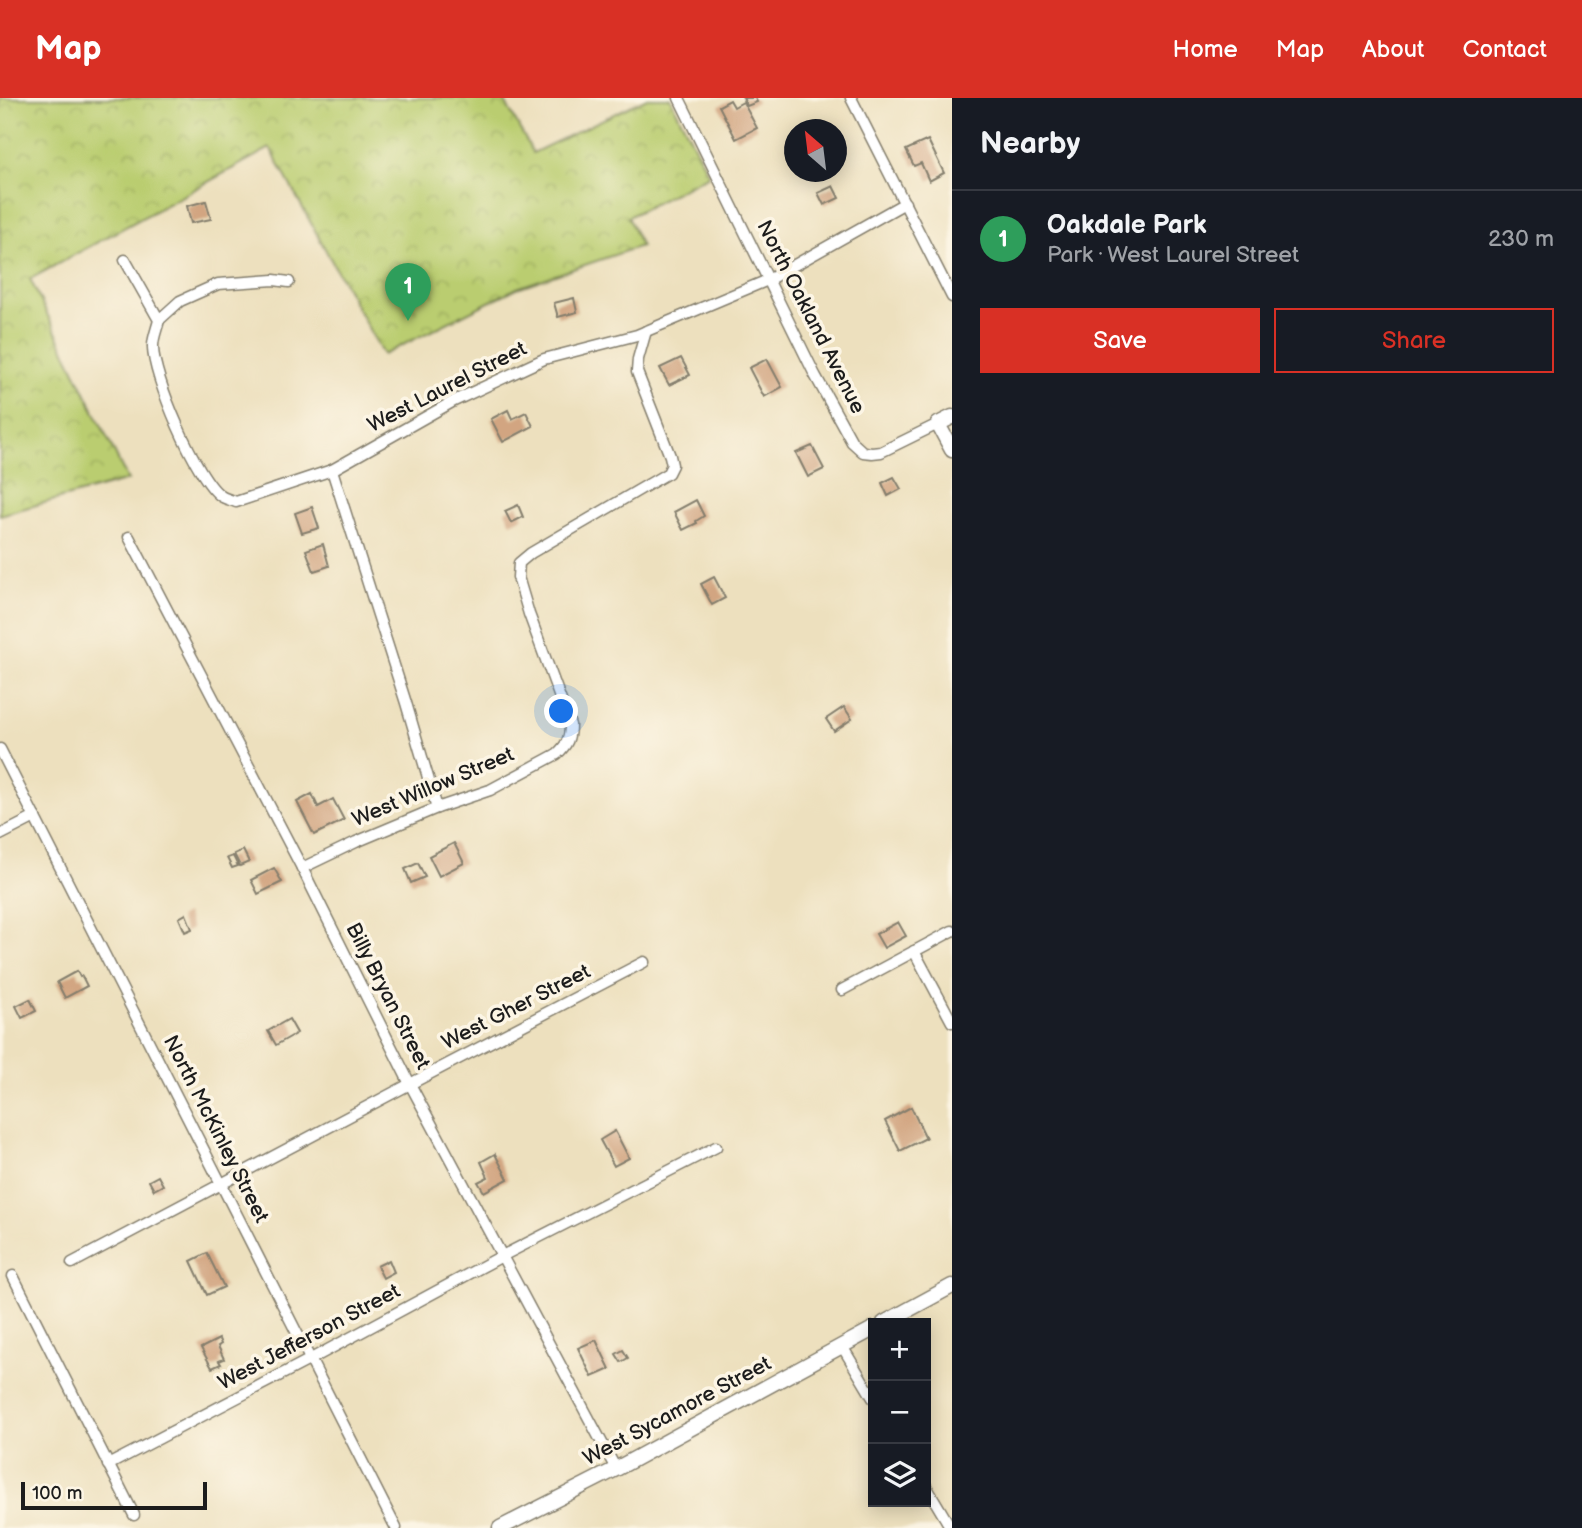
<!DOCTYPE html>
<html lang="en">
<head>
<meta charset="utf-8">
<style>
	body { margin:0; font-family:"Balsamiq Sans",sans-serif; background:#242831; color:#f1f3f6 }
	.controls { position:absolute; right:21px; bottom:21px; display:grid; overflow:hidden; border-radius:0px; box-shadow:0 4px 18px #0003 }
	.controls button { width:63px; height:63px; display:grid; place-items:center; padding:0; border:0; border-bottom:2px solid #363941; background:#171b24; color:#f1f3f6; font:35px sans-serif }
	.compass { position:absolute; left:784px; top:21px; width:63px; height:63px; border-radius:50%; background:#171b24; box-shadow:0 4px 18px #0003; rotate:332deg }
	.scale { position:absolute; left:21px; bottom:18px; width:186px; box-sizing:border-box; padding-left:7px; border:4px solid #1c1c1c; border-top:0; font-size:19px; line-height:24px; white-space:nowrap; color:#1c1c1c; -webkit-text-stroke:5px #fcf5e5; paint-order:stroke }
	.you { position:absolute; left:562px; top:614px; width:24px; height:24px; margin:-18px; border:5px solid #fff; border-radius:50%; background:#1a73e8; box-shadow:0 0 0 10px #1a73e833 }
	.badge { display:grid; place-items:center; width:46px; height:46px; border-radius:50%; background:#d93025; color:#fff; font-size:23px; font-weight:700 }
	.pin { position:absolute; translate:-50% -58px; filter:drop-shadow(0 2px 4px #0008) }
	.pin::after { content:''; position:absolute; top:37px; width:24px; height:21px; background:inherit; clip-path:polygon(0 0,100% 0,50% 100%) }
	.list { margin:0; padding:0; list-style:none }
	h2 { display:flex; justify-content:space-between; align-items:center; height:91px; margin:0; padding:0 28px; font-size:30px }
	h2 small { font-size:23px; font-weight:400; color:#9ea1a6 }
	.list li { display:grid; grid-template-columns:46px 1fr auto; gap:21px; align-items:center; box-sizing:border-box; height:98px; padding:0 28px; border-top:2px solid #363941 }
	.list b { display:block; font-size:26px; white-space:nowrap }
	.list p { margin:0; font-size:23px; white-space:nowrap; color:#9ea1a6 }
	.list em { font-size:23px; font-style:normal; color:#9ea1a6 }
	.actions { display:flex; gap:14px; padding:21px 28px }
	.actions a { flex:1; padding:16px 0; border:2px solid #d93025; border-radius:0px; text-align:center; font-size:24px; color:#d93025 }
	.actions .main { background:#d93025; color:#fff }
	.icon { flex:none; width:38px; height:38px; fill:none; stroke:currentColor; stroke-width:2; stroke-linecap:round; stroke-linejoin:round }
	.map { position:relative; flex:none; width:952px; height:1430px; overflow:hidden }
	header { display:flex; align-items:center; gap:42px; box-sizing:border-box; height:98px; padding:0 35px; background:#d93025; color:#fff }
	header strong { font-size:33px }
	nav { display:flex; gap:38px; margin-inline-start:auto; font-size:24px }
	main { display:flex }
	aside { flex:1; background:#171b24 }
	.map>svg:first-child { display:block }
	.park { fill:url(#park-crowns); stroke:#6b7446; stroke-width:2 }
	.building { fill:#d2a581 }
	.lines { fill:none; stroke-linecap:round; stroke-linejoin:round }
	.minor-casing { stroke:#847e6d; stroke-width:13 }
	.tertiary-casing { stroke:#847e6d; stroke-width:17 }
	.minor { stroke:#fff; stroke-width:10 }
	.tertiary { stroke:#fff; stroke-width:14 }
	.labels { text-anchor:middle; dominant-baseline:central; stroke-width:7; stroke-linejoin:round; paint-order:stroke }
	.street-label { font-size:21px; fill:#1c1c1c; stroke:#fcf5e5 }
</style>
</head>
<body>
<header>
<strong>Map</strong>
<nav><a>Home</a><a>Map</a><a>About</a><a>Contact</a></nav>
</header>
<main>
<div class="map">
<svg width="952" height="1430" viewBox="0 0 952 1430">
	<defs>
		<pattern id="park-crowns" width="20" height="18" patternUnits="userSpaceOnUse" patternTransform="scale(1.75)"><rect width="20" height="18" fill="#bacd70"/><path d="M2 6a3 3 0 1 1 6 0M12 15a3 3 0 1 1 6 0" fill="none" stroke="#9faf60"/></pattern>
	</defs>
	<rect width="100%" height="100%" fill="#fcf5e5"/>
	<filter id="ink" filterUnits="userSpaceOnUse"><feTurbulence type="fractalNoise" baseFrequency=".0143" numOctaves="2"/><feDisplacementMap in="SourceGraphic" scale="14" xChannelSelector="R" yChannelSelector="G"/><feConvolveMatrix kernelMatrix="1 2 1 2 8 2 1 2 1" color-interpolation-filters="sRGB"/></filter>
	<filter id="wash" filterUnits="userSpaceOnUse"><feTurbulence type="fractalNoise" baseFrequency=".00686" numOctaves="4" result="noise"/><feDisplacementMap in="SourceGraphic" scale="28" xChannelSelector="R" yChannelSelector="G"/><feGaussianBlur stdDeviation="1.57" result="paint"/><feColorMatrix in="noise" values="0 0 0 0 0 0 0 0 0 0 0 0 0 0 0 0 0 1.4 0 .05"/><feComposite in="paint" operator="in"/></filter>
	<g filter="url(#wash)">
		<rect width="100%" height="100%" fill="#ede0be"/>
		<polygon class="park" points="0,0 503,0 533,55 647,0 670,0 709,77 628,119 641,148 517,190 383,257 270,50 30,181 128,382 0,417"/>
		<g id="blocks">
			<g class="building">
				<polygon points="743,0 755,0 757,4 747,8"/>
				<polygon points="730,2 734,9 743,4 757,30 736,41 719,8"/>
				<polygon points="928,42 944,75 929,83 921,65 914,68 906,52"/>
				<polygon points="833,88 839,100 824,107 818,95"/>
				<polygon points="206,103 211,121 191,125 187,108"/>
				<polygon points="574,200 577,214 558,219 554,205"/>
				<polygon points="681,260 690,277 669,287 660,270"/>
				<polygon points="767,261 782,289 764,299 749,270"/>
				<polygon points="508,312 512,321 526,314 533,328 503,344 491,321"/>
				<polygon points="812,348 824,371 808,379 796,355"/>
				<polygon points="894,379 901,391 888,398 882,385"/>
				<polygon points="696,402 704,418 696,423 697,425 683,432 674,414"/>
				<polygon points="518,407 523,419 511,425 505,413"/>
				<polygon points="312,409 319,430 302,435 295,415"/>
				<polygon points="323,446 329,468 314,473 306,452"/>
				<polygon points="714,479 725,500 712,507 701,486"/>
				<polygon points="844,609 852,621 834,633 826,621"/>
				<polygon points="312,696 318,709 333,701 344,722 314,737 297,704"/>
				<polygon points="454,745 464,765 439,778 429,758"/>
				<polygon points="243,752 249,764 240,768 234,756"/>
				<polygon points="233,758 238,768 232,770 227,760"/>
				<polygon points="418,765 425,779 411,785 405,771"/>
				<polygon points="274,770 282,784 258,796 251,782"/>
				<polygon points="186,816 192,831 185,834 179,820"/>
				<polygon points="898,824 906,838 884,850 876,836"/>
				<polygon points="77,873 80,879 82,878 87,888 65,900 57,884"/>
				<polygon points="30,901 36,913 22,920 16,908"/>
				<polygon points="289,921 297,935 276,947 268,933"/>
				<polygon points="911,1009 926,1040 900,1053 885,1023"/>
				<polygon points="615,1033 629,1060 614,1068 600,1042"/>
				<polygon points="495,1056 508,1081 484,1094 478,1084 488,1079 481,1064"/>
				<polygon points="158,1078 163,1087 154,1092 149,1083"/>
				<polygon points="207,1155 224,1189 207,1197 191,1163"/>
				<polygon points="389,1162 394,1174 383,1180 377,1168"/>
				<polygon points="219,1241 221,1246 218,1248 224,1261 219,1263 221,1266 212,1270 201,1250"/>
				<polygon points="596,1242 610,1271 592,1279 578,1250"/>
				<polygon points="623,1252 628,1260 621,1264 616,1256"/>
			</g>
		</g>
	</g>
	<g filter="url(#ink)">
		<use href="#blocks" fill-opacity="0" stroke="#847e6d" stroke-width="2"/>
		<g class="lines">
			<g class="minor-casing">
				<g id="minor">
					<polyline points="679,0 815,277 852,344 863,354 872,355 881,354 938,326"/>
					<polyline points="851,0 952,199"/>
					<path d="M125 162 159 222C157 231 153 239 153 248 152 277 197 382 221 398 225 401 232 402 236 404L332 372 454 303 544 261 637 237 768 182 905 105"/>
					<polyline points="159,222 180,203 218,186 274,182 289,184"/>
					<polyline points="332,372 406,605 437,710"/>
					<polyline points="129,439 302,770 410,986 616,1371"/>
					<polyline points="0,651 396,1430"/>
					<polyline points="0,737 35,719"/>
					<path d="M302 770 356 744 437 710 490 692 557 656C567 647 570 640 570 627L529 516 518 479 519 465 531 455 668 375 672 367 670 358 637 274 638 261 646 233"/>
					<polyline points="914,853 952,924"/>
					<polyline points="842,892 952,833"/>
					<polyline points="72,1165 410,986 644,864"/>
					<polyline points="13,1178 134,1417"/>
					<polyline points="842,1248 873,1300"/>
					<polyline points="108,1367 311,1261 502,1158 716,1049"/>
					<polyline points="926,1388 951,1430"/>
				</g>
			</g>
			<g class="tertiary-casing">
				<g id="tertiary">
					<polyline points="952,319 938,326 952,352"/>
					<polyline points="884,1225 952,1188"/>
					<polyline points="500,1430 616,1371 873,1231"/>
				</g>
			</g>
			<use href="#minor" class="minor"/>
			<use href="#tertiary" class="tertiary"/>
		</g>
	</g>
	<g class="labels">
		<g class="street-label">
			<text transform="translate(811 219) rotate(63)">North Oakland Avenue</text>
			<text transform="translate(447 289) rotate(-27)">West Laurel Street</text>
			<text transform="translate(433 689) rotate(-23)">West Willow Street</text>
			<text transform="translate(388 898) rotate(63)">Billy Bryan Street</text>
			<text transform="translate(516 909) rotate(-27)">West Gher Street</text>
			<text transform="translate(216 1031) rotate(63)">North McKinley Street</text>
			<text transform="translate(309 1239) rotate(-28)">West Jefferson Street</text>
			<text transform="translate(677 1313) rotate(-28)">West Sycamore Street</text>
		</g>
	</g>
</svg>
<div class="controls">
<button>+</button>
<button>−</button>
<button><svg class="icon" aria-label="layers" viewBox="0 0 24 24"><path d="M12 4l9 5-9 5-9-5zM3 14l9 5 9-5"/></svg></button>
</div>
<svg class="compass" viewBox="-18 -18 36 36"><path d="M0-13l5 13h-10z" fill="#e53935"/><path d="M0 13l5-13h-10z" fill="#9ea1a6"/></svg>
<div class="scale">100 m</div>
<div class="you"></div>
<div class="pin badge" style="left:408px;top:223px;background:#2e9e5b">1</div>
</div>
<aside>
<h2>Nearby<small></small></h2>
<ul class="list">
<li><span class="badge" style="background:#2e9e5b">1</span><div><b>Oakdale Park</b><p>Park · West Laurel Street</p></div><em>230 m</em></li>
</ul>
<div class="actions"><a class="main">Save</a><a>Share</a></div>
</aside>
</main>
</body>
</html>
